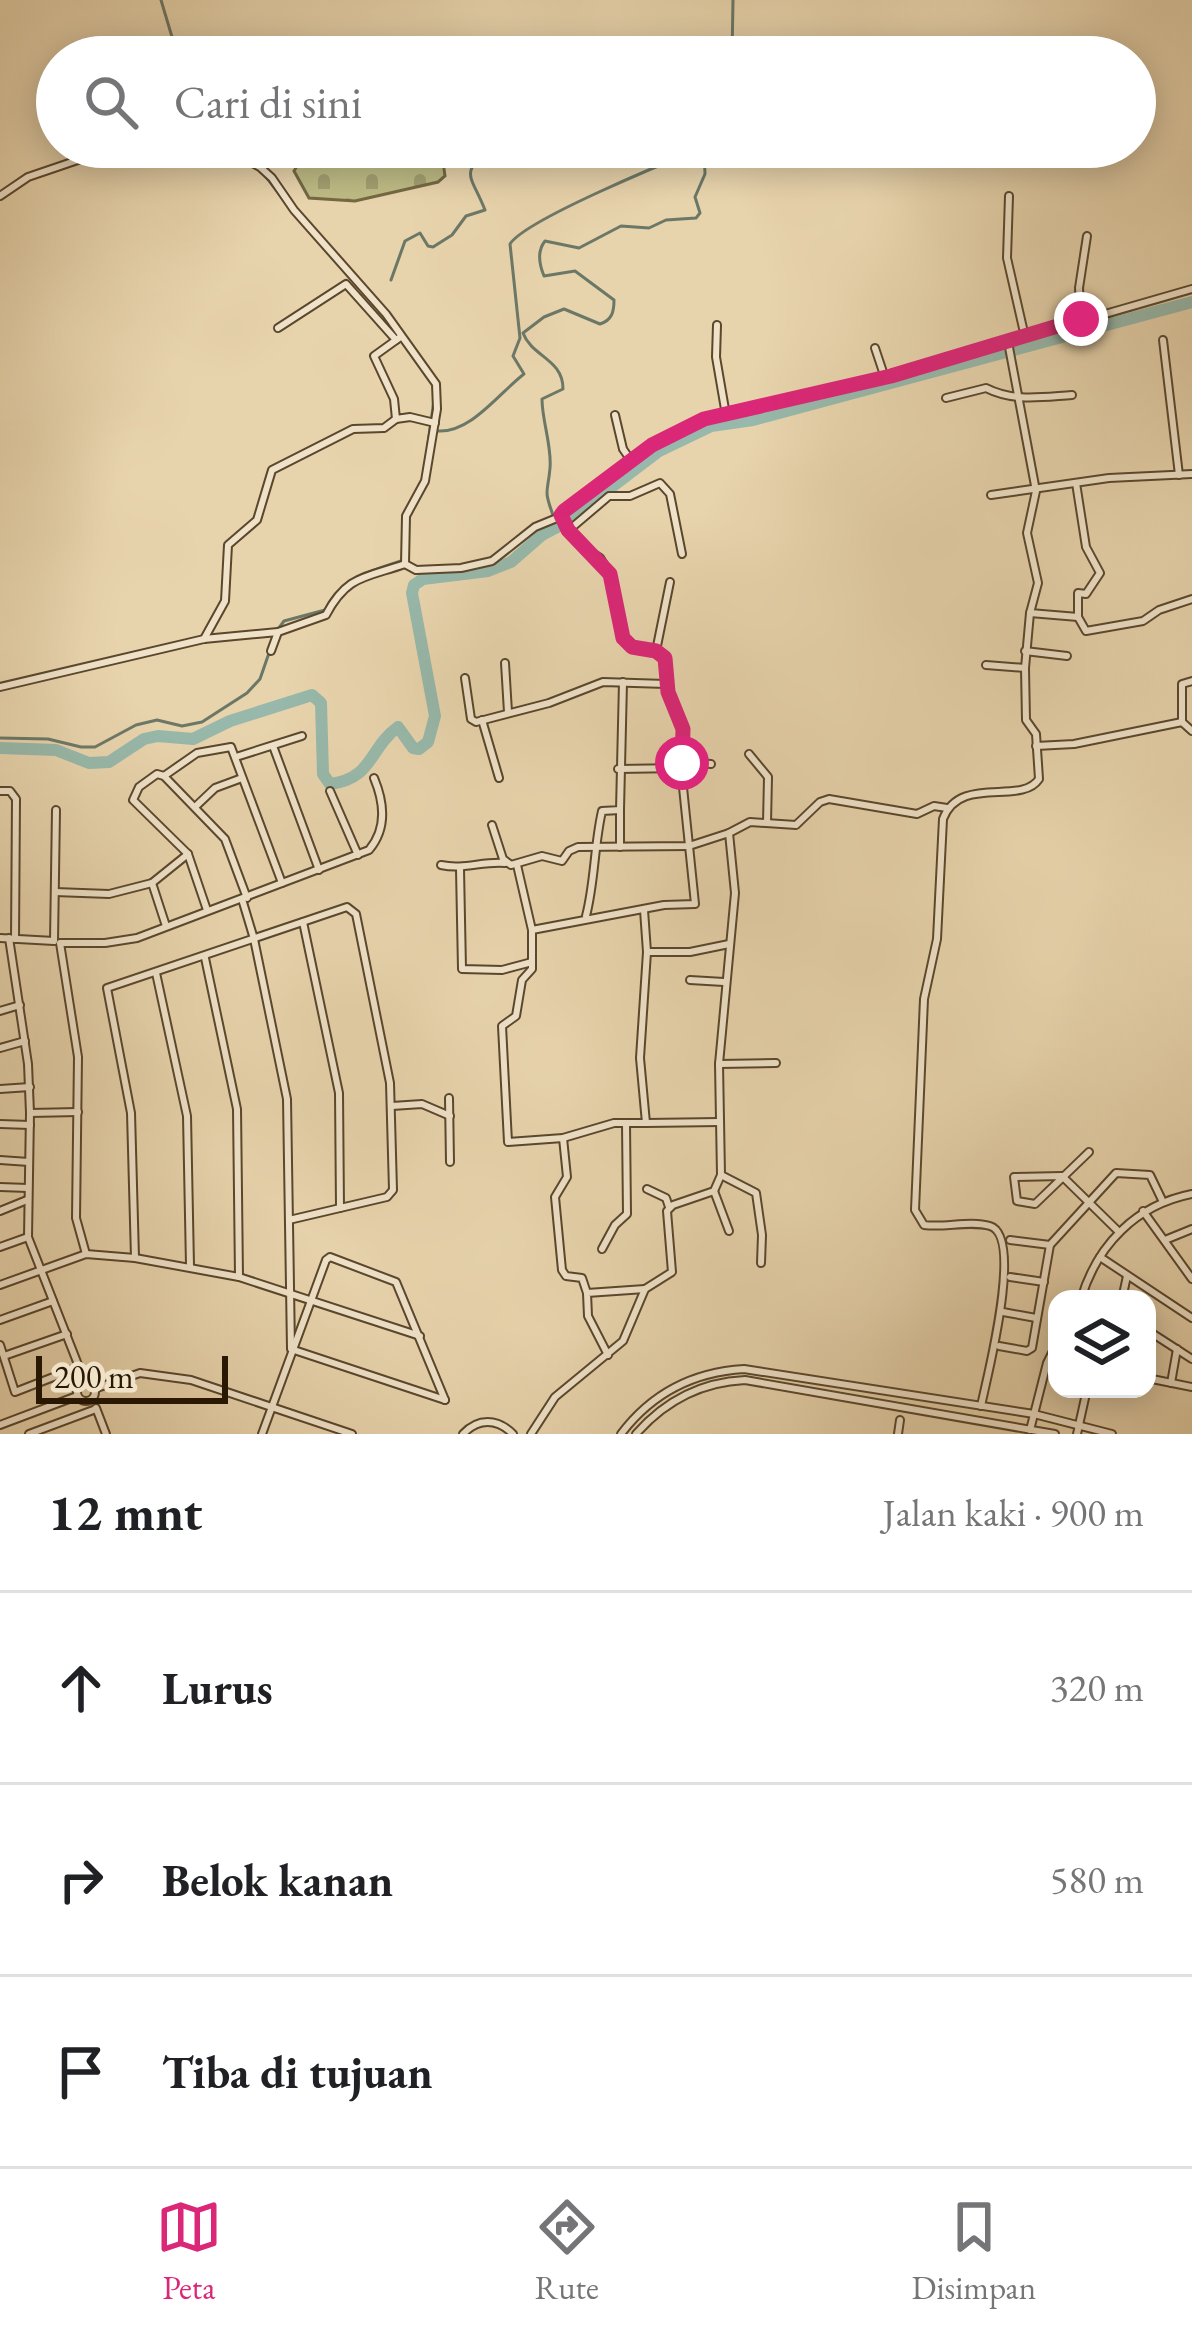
<!DOCTYPE html>
<html lang="id">
<head>
<meta charset="utf-8">
<style>
	body { margin:0; font-family:"EB Garamond",serif; background:#f6f6f6; color:#202124 }
	.controls { position:absolute; right:36px; bottom:36px; display:grid; overflow:hidden; border-radius:24px; box-shadow:0 6px 30px #0003 }
	.controls button { width:108px; height:108px; display:grid; place-items:center; padding:0; border:0; border-bottom:3px solid #e0e0e0; background:#fff; color:#202124; font:60px sans-serif }
	.scale { position:absolute; left:36px; bottom:30px; width:192px; box-sizing:border-box; padding-left:12px; border:6px solid #2b1802; border-top:0; font-size:33px; line-height:42px; white-space:nowrap; color:#2b1802; -webkit-text-stroke:9px #efe2c9; paint-order:stroke }
	.stop { position:absolute; width:36px; height:36px; margin:-27px; border:9px solid #db2777; border-radius:50%; background:#fff }
	.stop.end { background:#db2777; border-color:#fff; box-shadow:0 3px 12px #0008 }
	.list { margin:0; padding:0; list-style:none }
	h2 { display:flex; justify-content:space-between; align-items:center; height:156px; margin:0; padding:0 48px; font-size:51px }
	h2 small { font-size:39px; font-weight:400; color:#757577 }
	.list li { display:grid; grid-template-columns:78px 1fr auto; gap:36px; align-items:center; box-sizing:border-box; height:192px; padding:0 48px; border-top:3px solid #e0e0e0 }
	.list b { display:block; font-size:45px; white-space:nowrap }
	.list em { font-size:39px; font-style:normal; color:#757577 }
	.icon { flex:none; width:66px; height:66px; fill:none; stroke:currentColor; stroke-width:2; stroke-linecap:round; stroke-linejoin:round }
	.map { position:relative; flex:none; width:1192px; height:1434px; overflow:hidden }
	.search { position:absolute; background:#fff; box-shadow:0 6px 30px #0003; left:36px; right:36px; top:36px; height:132px; display:flex; align-items:center; gap:30px; box-sizing:border-box; padding:0 42px; border-radius:66px; color:#757577; font-size:45px }
	.sheet { height:732px; background:#fff }
	nav { display:flex; justify-content:space-around; align-items:center; box-sizing:border-box; height:168px; border-top:3px solid #e0e0e0; background:#fff; font-size:33px; color:#757577 }
	nav a { display:grid; justify-items:center; gap:6px }
	nav .on { color:#db2777 }
	.map>svg:first-child { display:block }
	.cemetery { fill:url(#cemetery-stones); stroke:#746943; stroke-width:3 }
	.lines { fill:none; stroke-linecap:round; stroke-linejoin:round }
	.stream { stroke:#6c7867; stroke-width:3 }
	.river { stroke:#97b8aa; stroke-width:12 }
	.street-casing { stroke:#5a472c; stroke-width:10 }
	.street { stroke:#efe2c9; stroke-width:6 }
	.route { stroke:#db2777; stroke-width:15 }
</style>
</head>
<body>
<div class="map">
<svg width="1192" height="1434" viewBox="0 0 1192 1434">
	<defs>
		<pattern id="cemetery-stones" width="16" height="16" patternUnits="userSpaceOnUse" patternTransform="scale(3)"><rect width="16" height="16" fill="#bdba84"/><path d="M2 7V4a2 2 0 0 1 4 0v3zM10 15v-3a2 2 0 0 1 4 0v3z" fill="#a39f70"/></pattern>
	</defs>
	<rect width="100%" height="100%" fill="#e7d3ac"/>
	<filter id="stains"><feTurbulence type="fractalNoise" baseFrequency=".00167" numOctaves="4"/><feColorMatrix values="0 0 0 0 .2 0 0 0 0 .09 0 0 0 0 .02 0 0 0 .5 -.17"/></filter>
	<radialGradient id="worn" r=".72"><stop offset=".6" stop-color="#630" stop-opacity="0"/><stop offset="1" stop-color="#630" stop-opacity=".3"/></radialGradient>
	<polygon class="cemetery" points="309,147 441,147 445,176 438,182 355,201 309,198 294,171"/>
	<g class="lines">
		<g class="stream">
			<polyline points="161,0 178,57"/>
			<polyline points="688,57 728,50"/>
			<polyline points="732,57 733,0"/>
			<polyline points="219,147 244,162"/>
			<polyline points="732,147 755,156 770,147"/>
			<polyline points="263,173 283,199"/>
			<path d="M391 280 405 241 420 233 428 246 433 247 452 235 466 216 485 210C471 174 457 173 495 147"/>
			<path d="M438 431C471 433 499 393 524 374L513 356 520 338 510 244C525 220 667 162 702 148"/>
			<polyline points="428,444 434,400"/>
			<polyline points="405,511 418,488"/>
			<path d="M553 515C543 488 548 493 550 468 552 446 542 421 542 399L563 389C563 359 532 357 523 333L544 317 564 309 600 324C612 320 614 312 614 300L575 271 544 276C539 264 537 251 545 241L579 248 621 226 649 228 666 220 696 218 700 213 695 197 705 174 704 147"/>
			<path d="M276 632 284 621 325 610C341 578 368 572 401 561"/>
			<polyline points="0,738 48,739 81,747 95,747 136,725 157,720 182,726 202,722 247,693 260,679 269,653"/>
		</g>
		<path class="river" d="M0 748 56 750 89 763 109 762 144 739 158 736 193 739 230 721 312 695 321 703 323 774 330 784C373 779 369 748 398 727L413 748 419 749 428 742 435 716 412 593 414 585 423 579 488 571 511 562 542 535 563 524 659 451 711 426 753 420 1192 302"/>
		<g class="street-casing">
			<g id="street">
				<polyline points="222,147 260,167 272,178 294,210 386,314 436,384 437,409 425,481 406,516 405,564"/>
				<polyline points="0,196 28,177 116,147"/>
				<polyline points="1009,196 1007,258 1025,337"/>
				<polyline points="1081,319 1079,288 1087,236"/>
				<polyline points="717,325 716,357 726,415"/>
				<polyline points="278,328 346,284 396,340"/>
				<polyline points="399,338 374,356 394,399 396,419 410,417 435,423"/>
				<polyline points="1163,340 1179,475"/>
				<polyline points="1008,342 1192,289"/>
				<polyline points="875,348 885,378"/>
				<path d="M946 398 986 388C1014 402 1041 397 1072 395"/>
				<polyline points="615,415 623,449 632,462"/>
				<polyline points="1076,483 1086,547 1100,573 1086,594 1078,593 1078,617 1086,631 1143,621 1159,610 1192,599"/>
				<polyline points="991,495 1109,478 1192,474"/>
				<polyline points="561,516 583,547 600,558 610,574 623,638 632,647 663,655 666,684"/>
				<polyline points="569,530 609,496 630,496 660,483 670,494 682,554"/>
				<polyline points="1030,613 1078,617"/>
				<polyline points="204,639 225,601 228,545 257,520 272,470 353,429 384,428 396,419"/>
				<polyline points="271,651 278,632"/>
				<polyline points="656,651 670,582"/>
				<polyline points="1025,651 1067,656"/>
				<polyline points="505,663 508,712"/>
				<polyline points="986,665 1025,668"/>
				<polyline points="465,678 471,719 476,722 549,703 603,682 666,684 683,729 681,768 695,904 664,905 532,930 517,865"/>
				<path d="M0 687 204 639 278 632 326 615C347 575 365 578 405 564L416 570 461 568 492 561 535 527 557 518 652 445 704 420 891 376 1008 342 1036 491 1027 533 1038 583 1030 613 1025 668 1026 720 1036 734 1039 779C1021 806 960 774 943 819L937 939 924 999 915 1210 924 1225C945 1228 970 1220 990 1226 1024 1236 987 1377 981 1406"/>
				<polyline points="482,720 499,778"/>
				<polyline points="1182,722 1182,684 1192,681"/>
				<polyline points="1182,722 1192,731"/>
				<polyline points="273,746 319,870"/>
				<polyline points="1036,746 1074,744 1182,722"/>
				<polyline points="749,754 768,777 767,823"/>
				<polyline points="236,757 302,736"/>
				<polyline points="682,762 711,764"/>
				<polyline points="618,769 681,768"/>
				<polyline points="164,776 197,753 231,747 282,883"/>
				<polyline points="0,791 10,791 16,799 15,939"/>
				<polyline points="330,791 358,855"/>
				<polyline points="195,807 215,788 242,778"/>
				<polyline points="620,810 620,847"/>
				<polyline points="492,825 503,859 511,865 542,856 562,861 569,851 578,847 689,846 729,833"/>
				<polyline points="188,854 133,800 139,787 157,774 164,776 225,839 247,898"/>
				<path d="M441 865C464 870 482 861 505 863"/>
				<polyline points="460,869 462,969 502,970 532,962"/>
				<polyline points="55,892 109,894 152,883"/>
				<polyline points="242,899 254,939 287,1099 291,1349 445,1400"/>
				<polyline points="644,910 647,952"/>
				<path d="M586 916C595 881 594 846 602 811L620 810 623 682"/>
				<polyline points="303,922 339,1093 340,1208"/>
				<polyline points="166,926 152,883 188,854 207,910"/>
				<polyline points="532,930 532,969 522,980 516,1016 502,1026 508,1142 563,1138 614,1123 646,1123"/>
				<polyline points="0,938 54,941 56,810"/>
				<polyline points="9,938 28,1064 30,1113 78,1112"/>
				<polyline points="205,958 237,1109 239,1277"/>
				<polyline points="156,973 187,1116 190,1266"/>
				<polyline points="690,980 724,982"/>
				<polyline points="0,1011 20,1005"/>
				<polyline points="0,1048 25,1041"/>
				<polyline points="719,1064 776,1063"/>
				<polyline points="0,1089 30,1087"/>
				<polyline points="449,1098 450,1162"/>
				<polyline points="392,1106 422,1104 450,1116"/>
				<polyline points="720,1122 646,1123 640,1058 647,952 690,952 729,944"/>
				<polyline points="0,1124 30,1125"/>
				<polyline points="563,1138 567,1177 555,1197 562,1270 566,1276 582,1278 587,1293"/>
				<polyline points="1089,1152 1035,1204 1017,1201 1014,1177 1062,1176 1119,1232"/>
				<polyline points="0,1160 29,1162"/>
				<polyline points="721,1175 756,1193 762,1235 761,1263"/>
				<polyline points="0,1187 28,1188"/>
				<polyline points="647,1189 666,1198 669,1207"/>
				<polyline points="714,1191 729,1231"/>
				<polyline points="0,1211 27,1200"/>
				<polyline points="1143,1211 1192,1279"/>
				<polyline points="1010,1240 1050,1245"/>
				<polyline points="1165,1240 1192,1229"/>
				<polyline points="0,1247 28,1237"/>
				<polyline points="602,1249 615,1225 627,1214 626,1124"/>
				<path d="M86 1254 76 1218 78 1057 60 943H105L137 938 369 850C387 829 384 802 374 778"/>
				<polyline points="1100,1257 1192,1318"/>
				<polyline points="135,1258 131,1113 107,988 347,907 356,914 390,1083 393,1190 387,1197 289,1220"/>
				<polyline points="1010,1277 1044,1282"/>
				<polyline points="0,1285 86,1254 135,1258 239,1277 420,1336"/>
				<path d="M1081 1299C1097 1245 1136 1205 1192 1194"/>
				<polyline points="1122,1299 1127,1276"/>
				<polyline points="1003,1312 1036,1318"/>
				<polyline points="0,1320 53,1301"/>
				<polyline points="1147,1330 1192,1359"/>
				<polyline points="0,1345 15,1392 79,1367 28,1237 30,1113"/>
				<polyline points="999,1346 1027,1351 1032,1348 1050,1245 1116,1173 1150,1175 1163,1202"/>
				<polyline points="608,1355 588,1316 587,1293 645,1289"/>
				<polyline points="4,1356 67,1334"/>
				<polyline points="1147,1378 1192,1387"/>
				<circle cx="86" cy="1392" r="9"/>
				<polyline points="1171,1383 1177,1349"/>
				<polyline points="94,1389 140,1373 191,1380 352,1434"/>
				<polyline points="96,1408 106,1434"/>
				<polyline points="0,1425 77,1396"/>
				<polyline points="1030,1430 1047,1363 1057,1343"/>
				<polyline points="29,1434 96,1409"/>
				<polyline points="262,1434 326,1260 330,1257 396,1282 445,1400"/>
				<path d="M463 1434C478 1418 497 1418 513 1434"/>
				<polyline points="531,1434 555,1397 623,1341 645,1289 672,1272 667,1211 673,1205 714,1191 721,1175 719,1064 735,893 729,833 750,822 796,825 820,802 829,799 917,814 934,806 947,808"/>
				<path d="M621 1434C652 1393 694 1372 744 1369L1034 1414 1112 1434"/>
				<path d="M636 1434C665 1401 702 1382 745 1380L1055 1434"/>
				<polyline points="898,1434 900,1420"/>
				<polyline points="1077,1434 1087,1389"/>
			</g>
		</g>
		<use href="#street" class="street"/>
	</g>
	<g class="lines">
		<polyline class="route" points="682,763 683,729 668,692 665,658 656,651 632,647 623,638 610,574 568,530 561,515 564,511 652,445 704,419 891,376 1081,319"/>
	</g>
	<rect width="100%" height="100%" filter="url(#stains)"/>
	<rect width="100%" height="100%" fill="url(#worn)"/>
</svg>
<div class="controls">
<button><svg class="icon" aria-label="layers" viewBox="0 0 24 24"><path d="M12 4l9 5-9 5-9-5zM3 14l9 5 9-5"/></svg></button>
</div>
<div class="scale">200 m</div>
<div class="stop" style="left:682px;top:763px"></div>
<div class="stop end" style="left:1081px;top:319px"></div>
<div class="search"><svg class="icon" aria-label="search" viewBox="0 0 24 24"><circle cx="10" cy="10" r="6"/><path d="M15 15l6 6"/></svg>Cari di sini</div>
</div>
<section class="sheet">
<h2>12 mnt<small>Jalan kaki · 900 m</small></h2>
<ul class="list">
<li><svg class="icon" aria-label="ahead" viewBox="0 0 24 24"><path d="M12 20V5M6 11l6-6 6 6"/></svg><div><b>Lurus</b></div><em>320 m</em></li>
<li><svg class="icon" aria-label="right" viewBox="0 0 24 24"><path d="M7 20v-9h11M14 6l5 5-5 5"/></svg><div><b>Belok kanan</b></div><em>580 m</em></li>
<li><svg class="icon" aria-label="arrive" viewBox="0 0 24 24"><path d="M6 21V4h12l-3 4 3 4H6"/></svg><div><b>Tiba di tujuan</b></div></li>
</ul>
</section>
<nav>
<a class="on"><svg class="icon" aria-label="map" viewBox="0 0 24 24"><path d="M3 6l6-2 6 2 6-2v14l-6 2-6-2-6 2zM9 4v14M15 6v14"/></svg>Peta</a>
<a><svg class="icon" aria-label="directions" viewBox="0 0 24 24"><path d="M12 3l9 9-9 9-9-9zM9 14v-3h6M13 9l2 2-2 2"/></svg>Rute</a>
<a><svg class="icon" aria-label="saved" viewBox="0 0 24 24"><path d="M7 4h10v16l-5-4-5 4z"/></svg>Disimpan</a>
</nav>
</body>
</html>
